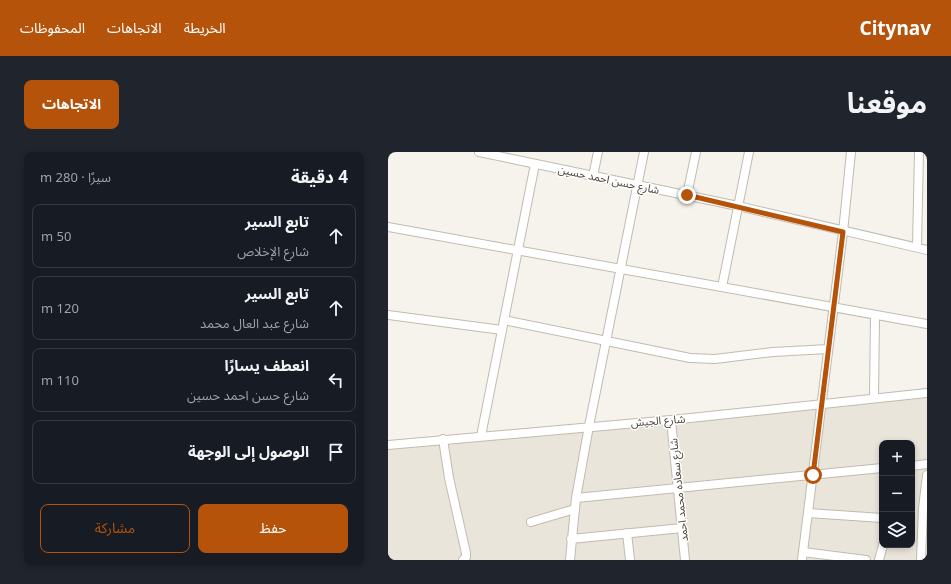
<!DOCTYPE html>
<html lang="ar">
<head>
<meta charset="utf-8">
<style>
	body { margin:0; font-family:"Noto Sans","Noto Sans Arabic",sans-serif; background:#20242c; color:#f1f3f6; direction:rtl }
	.controls { position:absolute; right:12px; bottom:12px; display:grid; overflow:hidden; border-radius:8px; box-shadow:0 2px 6px #0003 }
	.controls button { width:36px; height:36px; display:grid; place-items:center; padding:0; border:0; border-bottom:1px solid #363941; background:#171b24; color:#f1f3f6; font:20px sans-serif }
	.stop { position:absolute; width:12px; height:12px; margin:-9px; border:3px solid #b45309; border-radius:50%; background:#fff }
	.stop.end { background:#b45309; border-color:#fff; box-shadow:0 1px 4px #0008 }
	.list { margin:0; padding:0; list-style:none }
	h2 { display:flex; justify-content:space-between; align-items:center; height:52px; margin:0; padding:0 16px; font-size:17px }
	h2 small { font-size:13px; font-weight:400; color:#9ea1a6 }
	.list li { display:grid; grid-template-columns:26px 1fr auto; gap:12px; align-items:center; box-sizing:border-box; height:64px; margin:0 8px 8px; padding:0 8px; border:1px solid #363941; border-radius:8px }
	.list b { display:block; font-size:15px; white-space:nowrap }
	.list p { margin:0; font-size:13px; white-space:nowrap; color:#9ea1a6 }
	.list em { font-size:13px; font-style:normal; color:#9ea1a6 }
	.actions { display:flex; gap:8px; padding:12px 16px }
	.actions a { flex:1; padding:9px 0; border:1px solid #b45309; border-radius:8px; text-align:center; font-size:14px; color:#b45309 }
	.actions .main { background:#b45309; color:#fff }
	.icon { flex:none; width:22px; height:22px; fill:none; stroke:currentColor; stroke-width:2; stroke-linecap:round; stroke-linejoin:round }
	.map { position:relative; flex:none; width:539px; height:408px; overflow:hidden; direction:ltr; border-radius:8px }
	header { display:flex; align-items:center; gap:24px; box-sizing:border-box; height:56px; padding:0 20px; background:#b45309; color:#fff }
	header strong { font-size:19px }
	nav { display:flex; gap:22px; margin-inline-start:auto; font-size:14px }
	.intro { display:flex; align-items:center; justify-content:space-between; box-sizing:border-box; height:96px; padding:0 24px }
	h1 { margin:0; font-size:28px }
	.button { padding:10px 18px; border-radius:8px; background:#b45309; color:#fff; font-size:14px; font-weight:700 }
	main { display:flex; gap:24px; padding:0 24px }
	aside { flex:1; background:#171b24; border-radius:8px; box-shadow:0 2px 6px #0003 }
	.map>svg:first-child { display:block }
	.residential { fill:#eae5da; fill-rule:evenodd }
	.lines { fill:none; stroke-linecap:round; stroke-linejoin:round }
	.minor-casing { stroke:#c2bbae; stroke-width:10 }
	.minor { stroke:#fff; stroke-width:8 }
	.route { stroke:#b45309; stroke-width:5 }
	.labels { text-anchor:middle; dominant-baseline:central; stroke-width:3; stroke-linejoin:round; paint-order:stroke }
	.street-label { font-size:11px; fill:#4b4439; stroke:#fff }
</style>
</head>
<body>
<header>
<strong>Citynav</strong>
<nav><a>الخريطة</a><a>الاتجاهات</a><a>المحفوظات</a></nav>
</header>
<div class="intro"><h1>موقعنا</h1><a class="button">الاتجاهات</a></div>
<main>
<div class="map">
<svg width="539" height="408" viewBox="0 0 539 408">
	<rect width="100%" height="100%" fill="#f6f3ec"/>
	<path class="residential" d="M539 244V408H0V298ZM494 291H524V393H494Z"/>
	<g class="lines">
		<g class="minor-casing">
			<g id="minor">
				<polyline points="91,0 350,54 539,98"/>
				<polyline points="205,24 210,0"/>
				<polyline points="299,43 308,0"/>
				<polyline points="0,75 539,172"/>
				<polyline points="529,95 531,0"/>
				<polyline points="334,135 361,0"/>
				<polyline points="0,163 114,178"/>
				<polyline points="116,168 302,206 327,207 385,200 440,197"/>
				<polyline points="486,246 487,163"/>
				<polyline points="283,268 297,408"/>
				<polyline points="93,284 147,12"/>
				<polyline points="55,287 61,326 78,401 78,405 75,408"/>
				<polyline points="0,293 283,268 539,241"/>
				<polyline points="524,314 539,312"/>
				<polyline points="188,346 494,316"/>
				<polyline points="420,361 494,366"/>
				<polyline points="143,370 187,357"/>
				<polyline points="239,381 242,408"/>
				<polyline points="183,387 294,376"/>
				<polyline points="415,400 478,408"/>
				<polyline points="182,408 188,346 201,274 256,0"/>
				<polyline points="414,408 455,80 463,0"/>
				<polyline points="491,408 495,393"/>
				<polyline points="533,408 535,356 539,323"/>
			</g>
		</g>
		<use href="#minor" class="minor"/>
	</g>
	<g class="lines">
		<polyline class="route" points="299,43 455,80 425,323"/>
	</g>
	<g class="labels">
		<g class="street-label">
			<text transform="translate(221 27) rotate(12)">شارع حسن احمد حسين</text>
			<text transform="translate(270 268) rotate(-4)">شارع الجيش</text>
			<text transform="translate(290 338) rotate(-96)">شارع سعاده محمد احمد</text>
		</g>
	</g>
</svg>
<div class="controls">
<button>+</button>
<button>−</button>
<button><svg class="icon" aria-label="layers" viewBox="0 0 24 24"><path d="M12 4l9 5-9 5-9-5zM3 14l9 5 9-5"/></svg></button>
</div>
<div class="stop" style="left:425px;top:323px"></div>
<div class="stop end" style="left:299px;top:43px"></div>
</div>
<aside>
<h2>4 دقيقة<small>سيرًا · 280 m</small></h2>
<ul class="list">
<li><svg class="icon" aria-label="ahead" viewBox="0 0 24 24"><path d="M12 20V5M6 11l6-6 6 6"/></svg><div><b>تابع السير</b><p>شارع الإخلاص</p></div><em>50 m</em></li>
<li><svg class="icon" aria-label="ahead" viewBox="0 0 24 24"><path d="M12 20V5M6 11l6-6 6 6"/></svg><div><b>تابع السير</b><p>شارع عبد العال محمد</p></div><em>120 m</em></li>
<li><svg class="icon" aria-label="left" viewBox="0 0 24 24"><path d="M17 20v-9H6M10 6l-5 5 5 5"/></svg><div><b>انعطف يسارًا</b><p>شارع حسن احمد حسين</p></div><em>110 m</em></li>
<li><svg class="icon" aria-label="arrive" viewBox="0 0 24 24"><path d="M6 21V4h12l-3 4 3 4H6"/></svg><div><b>الوصول إلى الوجهة</b></div></li>
</ul>
<div class="actions"><a class="main">حفظ</a><a>مشاركة</a></div>
</aside>
</main>
</body>
</html>
